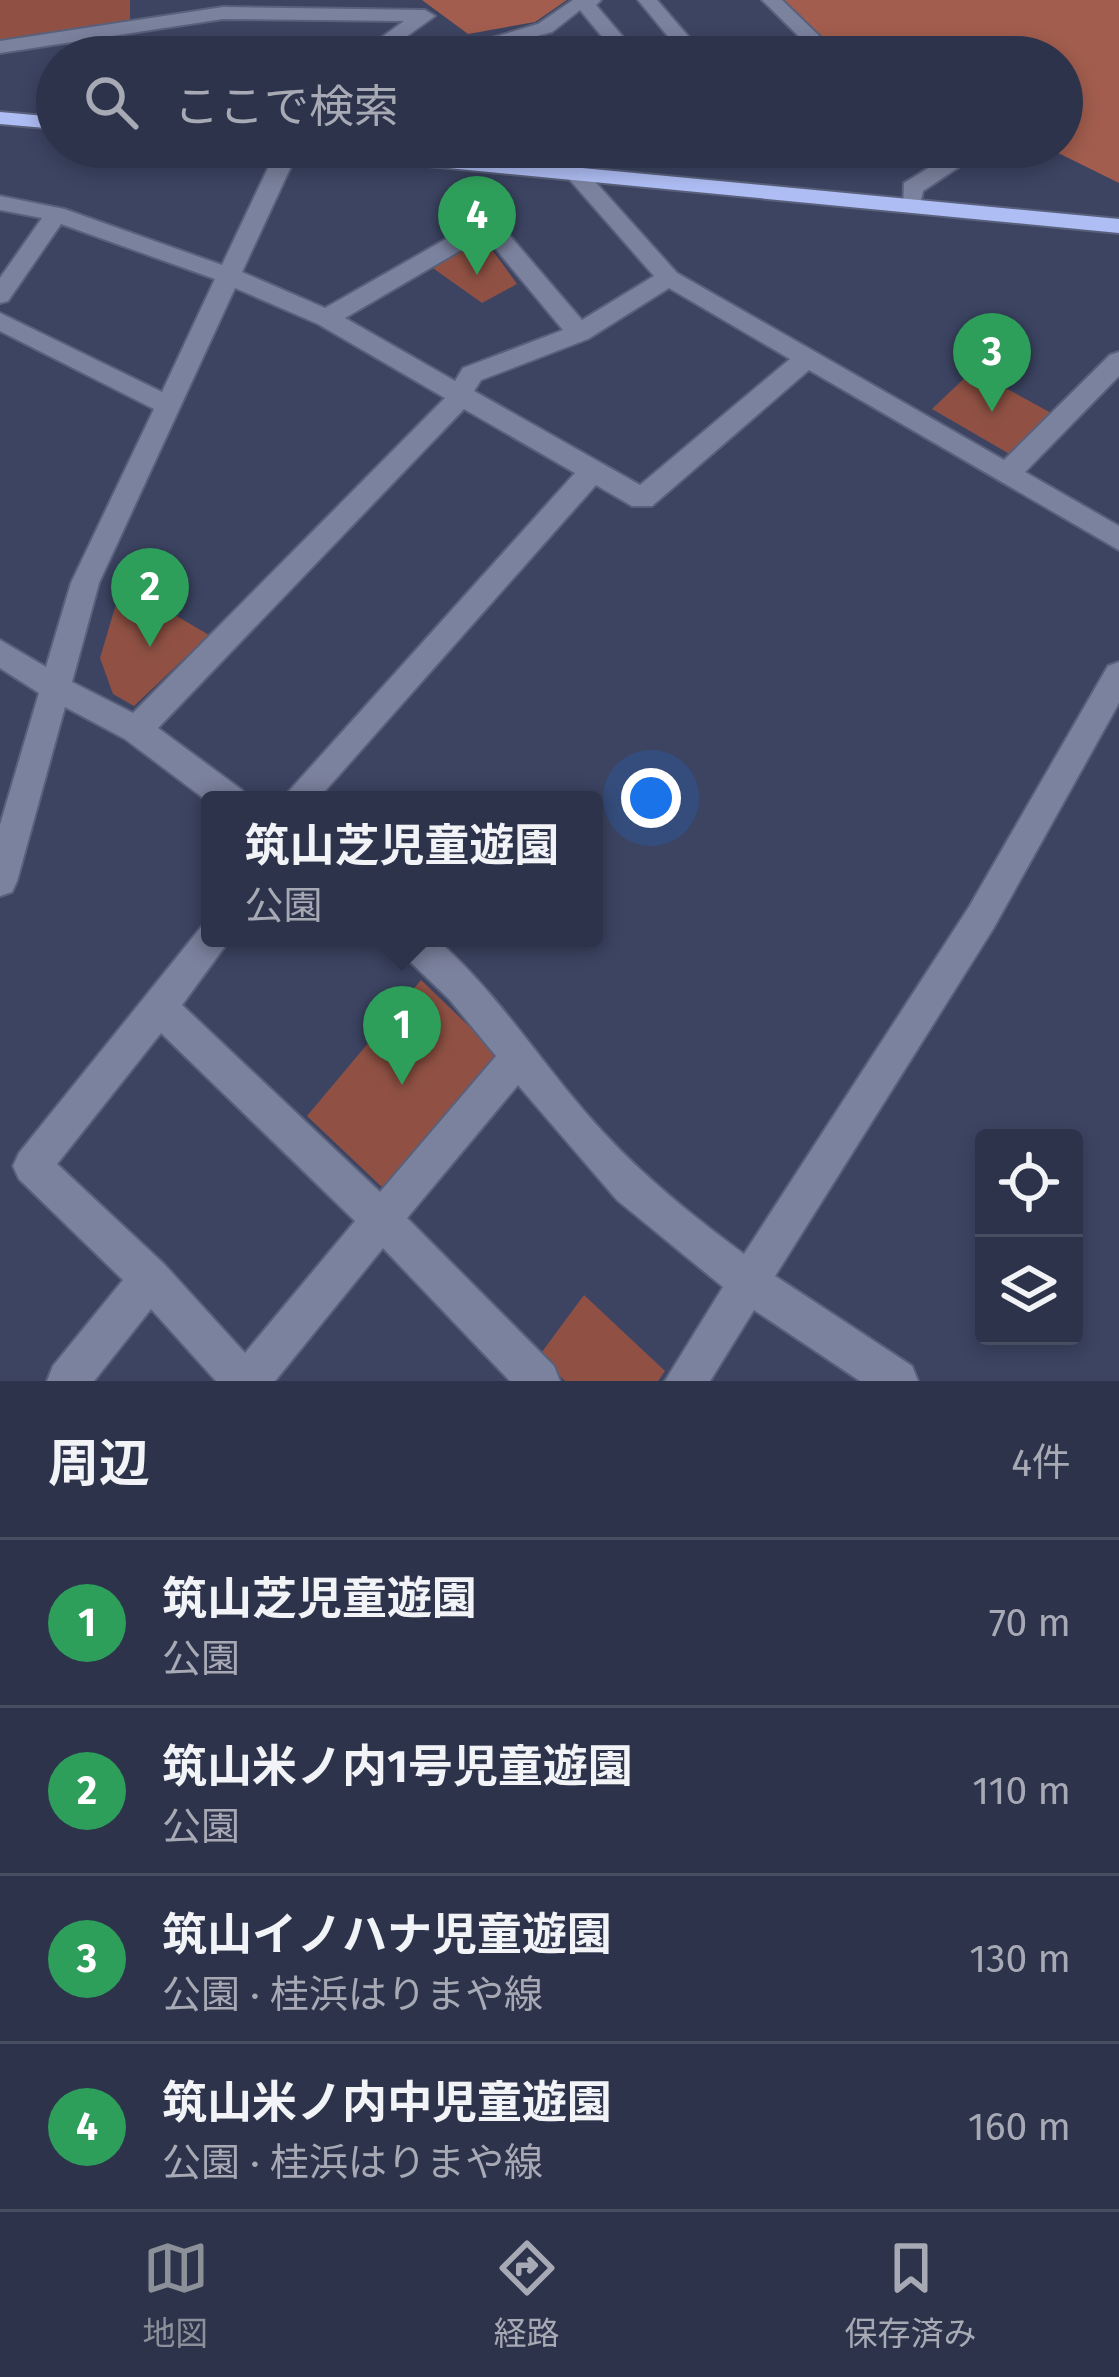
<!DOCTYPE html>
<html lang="ja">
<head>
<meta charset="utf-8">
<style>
	body { margin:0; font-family:"Fira Sans","Noto Sans JP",sans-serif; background:#353b51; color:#f1f3f6 }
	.controls { position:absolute; right:36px; bottom:36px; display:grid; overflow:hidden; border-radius:12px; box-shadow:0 6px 18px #0003 }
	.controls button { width:108px; height:108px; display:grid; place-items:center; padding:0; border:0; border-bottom:3px solid #484e62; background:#2d334a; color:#f1f3f6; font:60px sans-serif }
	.you { position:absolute; left:651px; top:798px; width:42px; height:42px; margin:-30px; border:9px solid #fff; border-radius:50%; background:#1a73e8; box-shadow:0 0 0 18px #1a73e833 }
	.badge { display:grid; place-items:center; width:78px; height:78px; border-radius:50%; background:#8c9099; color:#fff; font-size:39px; font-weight:700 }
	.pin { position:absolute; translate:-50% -99px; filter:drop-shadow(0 3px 6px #0008) }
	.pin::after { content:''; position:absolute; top:63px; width:42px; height:36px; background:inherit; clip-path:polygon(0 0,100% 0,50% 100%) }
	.popup { position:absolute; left:201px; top:791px; width:402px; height:156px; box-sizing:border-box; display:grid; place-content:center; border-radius:12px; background:#2d334a; filter:drop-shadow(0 3px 9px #0005); font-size:39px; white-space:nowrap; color:#a7aab5 }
	.popup b { font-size:45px; color:#f1f3f6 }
	.popup::after { content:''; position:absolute; left:50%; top:100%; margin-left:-24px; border:24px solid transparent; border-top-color:#2d334a }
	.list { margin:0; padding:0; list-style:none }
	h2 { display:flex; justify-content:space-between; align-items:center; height:156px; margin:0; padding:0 48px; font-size:51px }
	h2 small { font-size:39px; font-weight:400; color:#a7aab5 }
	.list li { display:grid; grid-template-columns:78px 1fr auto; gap:36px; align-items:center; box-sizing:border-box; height:168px; padding:0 48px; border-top:3px solid #484e62 }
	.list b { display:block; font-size:45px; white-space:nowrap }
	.list p { margin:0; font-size:39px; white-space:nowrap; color:#a7aab5 }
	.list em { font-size:39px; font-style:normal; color:#a7aab5 }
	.icon { flex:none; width:66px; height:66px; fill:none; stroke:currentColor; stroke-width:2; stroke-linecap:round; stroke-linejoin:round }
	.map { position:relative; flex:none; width:1119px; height:1381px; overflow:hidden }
	.search { position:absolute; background:#2d334a; box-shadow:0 6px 18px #0003; left:36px; right:36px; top:36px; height:132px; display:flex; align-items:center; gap:30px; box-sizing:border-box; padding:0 42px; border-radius:66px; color:#a7aab5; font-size:45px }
	.sheet { height:828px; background:#2d334a }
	nav { display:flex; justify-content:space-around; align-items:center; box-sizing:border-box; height:168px; border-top:3px solid #484e62; background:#2d334a; font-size:33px; color:#a7aab5 }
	nav a { display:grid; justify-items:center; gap:6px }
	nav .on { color:#8c9099 }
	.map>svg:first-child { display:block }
	.green { fill:#905144 }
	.forest { fill:#a25d4e }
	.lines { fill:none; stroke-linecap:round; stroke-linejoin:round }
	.minor-casing { stroke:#59607b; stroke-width:4 }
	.major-casing { stroke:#59607b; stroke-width:4 }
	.minor { fill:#7b829d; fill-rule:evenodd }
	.major { fill:#aebdf4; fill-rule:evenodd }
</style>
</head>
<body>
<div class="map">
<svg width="1119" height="1381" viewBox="0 0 1119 1381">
	<rect width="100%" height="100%" fill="#3c4462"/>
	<g class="green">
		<polygon points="0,0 130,0 130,22 0,42"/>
		<polygon points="470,242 488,244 517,284 482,303 430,266"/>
		<polygon points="973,370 1053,414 1013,456 932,409"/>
		<polygon points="122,584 209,635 134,706 113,694 100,658"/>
		<polygon points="421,980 498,1054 384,1189 307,1116"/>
		<polygon points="584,1295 665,1371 658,1381 565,1381 539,1356"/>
	</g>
	<g class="forest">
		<polygon points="422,0 567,0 535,22 468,34"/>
		<polygon points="784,0 1119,0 1119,183 1046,147 1062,147 1062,57 840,57"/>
	</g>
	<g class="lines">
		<g class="minor-casing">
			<g id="minor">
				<polygon points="573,0 601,0 596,5 640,57 619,57 580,10 552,32 462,56 452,50 538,24"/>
				<polygon points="638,0 657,0 706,57 685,57"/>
				<polygon points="762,0 782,0 841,57 820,57"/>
				<polygon points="223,7 425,10 435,16 378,57 355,57 404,21 223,19 0,53 0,41"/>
				<path d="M278 147H300L242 272 325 308 460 231 504 229 582 320 654 276 541 147H564L677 273 1004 460 1110 355 1119 352V376L1025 472 1119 526V550L809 370 652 506H632L596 485 317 800H281L575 473 464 409 158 728 242 790 247 800 210 803 125 739 65 707 17 881 12 892 0 896V825L39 693 0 668V640L46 667 71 583 154 409 0 331V313L162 392 215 279 61 224 8 301 0 303V278L42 218 0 210V196L64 209 222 265ZM490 242 563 330 463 368 455 381 345 318 473 243ZM235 288 318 324 445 398 133 713 72 682 99 583ZM669 288 790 359 640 485 474 391 481 380 588 339Z"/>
				<polygon points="963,147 989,147 923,191 919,210 903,210 904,183"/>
				<path d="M1119 662V703L993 929 775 1276 912 1366 918 1381H860L754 1310 710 1381H665L723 1287 617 1200 518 1085 407 1218 554 1366 560 1381H510L383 1248 275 1381H216L151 1309 94 1381H47L53 1366 123 1280 19 1179 13 1166 19 1153 202 926 210 923V938H231L182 1005 380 1192 496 1056 449 999 398 950 393 938H435C494 989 535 1054 586 1113 632 1167 687 1212 744 1254L969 907 1108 666ZM161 1033 355 1221 245 1353 164 1264 57 1164Z"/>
			</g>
		</g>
		<g class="major-casing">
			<g id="major">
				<polygon points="0,112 57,117 57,129 0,124"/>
				<polygon points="283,147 361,147 1119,219 1119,233 294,153"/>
			</g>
		</g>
		<use href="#minor" class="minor"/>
		<use href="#major" class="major"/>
	</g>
</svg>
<div class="controls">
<button><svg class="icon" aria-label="locate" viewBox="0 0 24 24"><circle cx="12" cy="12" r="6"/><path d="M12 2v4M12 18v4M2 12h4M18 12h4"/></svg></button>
<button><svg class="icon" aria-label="layers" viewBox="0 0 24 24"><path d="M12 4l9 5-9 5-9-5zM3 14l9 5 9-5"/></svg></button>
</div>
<div class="you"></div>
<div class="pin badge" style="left:402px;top:1085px;background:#2e9e5b">1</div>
<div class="popup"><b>筑山芝児童遊園</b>公園</div>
<div class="pin badge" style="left:150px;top:647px;background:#2e9e5b">2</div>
<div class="pin badge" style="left:992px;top:412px;background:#2e9e5b">3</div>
<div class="pin badge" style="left:477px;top:275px;background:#2e9e5b">4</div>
<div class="search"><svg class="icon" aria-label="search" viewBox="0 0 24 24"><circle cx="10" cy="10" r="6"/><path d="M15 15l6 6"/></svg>ここで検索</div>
</div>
<section class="sheet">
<h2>周辺<small>4件</small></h2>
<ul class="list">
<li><span class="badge" style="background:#2e9e5b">1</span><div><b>筑山芝児童遊園</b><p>公園</p></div><em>70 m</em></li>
<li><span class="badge" style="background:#2e9e5b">2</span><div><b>筑山米ノ内1号児童遊園</b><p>公園</p></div><em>110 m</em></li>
<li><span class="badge" style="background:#2e9e5b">3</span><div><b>筑山イノハナ児童遊園</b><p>公園 · 桂浜はりまや線</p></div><em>130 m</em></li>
<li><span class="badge" style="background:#2e9e5b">4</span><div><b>筑山米ノ内中児童遊園</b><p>公園 · 桂浜はりまや線</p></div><em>160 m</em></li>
</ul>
</section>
<nav>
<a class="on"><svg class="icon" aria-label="map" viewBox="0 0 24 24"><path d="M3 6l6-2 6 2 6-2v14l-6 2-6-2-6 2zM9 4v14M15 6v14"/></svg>地図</a>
<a><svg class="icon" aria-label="directions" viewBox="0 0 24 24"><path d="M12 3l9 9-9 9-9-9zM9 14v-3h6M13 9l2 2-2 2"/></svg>経路</a>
<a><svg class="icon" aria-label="saved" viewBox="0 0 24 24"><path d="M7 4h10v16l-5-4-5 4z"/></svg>保存済み</a>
</nav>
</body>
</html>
